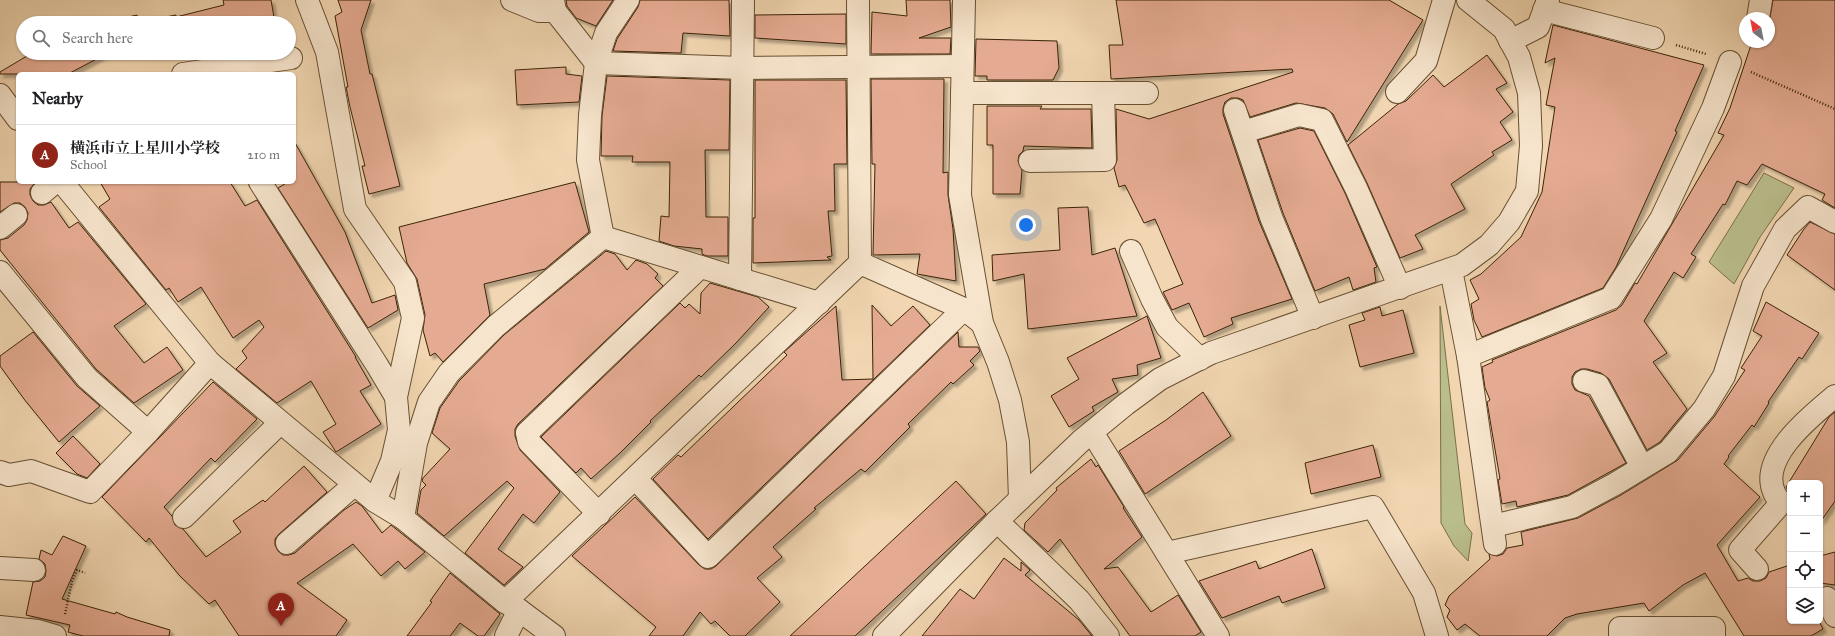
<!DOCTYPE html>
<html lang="en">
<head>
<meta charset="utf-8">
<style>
	body { margin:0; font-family:"IM FELL Great Primer","Noto Serif JP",serif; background:#f6f6f6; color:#202124 }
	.controls { position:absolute; right:12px; bottom:12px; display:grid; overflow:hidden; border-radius:6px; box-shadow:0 1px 3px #0004 }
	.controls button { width:36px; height:36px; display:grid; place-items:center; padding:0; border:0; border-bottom:1px solid #e0e0e0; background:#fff; color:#202124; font:20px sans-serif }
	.compass { position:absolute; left:1739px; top:12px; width:36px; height:36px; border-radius:50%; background:#fff; box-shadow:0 1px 3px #0004; rotate:328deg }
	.you { position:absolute; left:1026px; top:225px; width:14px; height:14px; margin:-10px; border:3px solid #fff; border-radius:50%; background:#1a73e8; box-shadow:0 0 0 6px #1a73e833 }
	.badge { display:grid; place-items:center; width:26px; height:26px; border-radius:50%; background:#8f2418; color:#fff; font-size:13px; font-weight:700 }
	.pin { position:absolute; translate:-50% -33px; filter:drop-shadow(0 1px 2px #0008) }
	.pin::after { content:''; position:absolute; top:21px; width:14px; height:12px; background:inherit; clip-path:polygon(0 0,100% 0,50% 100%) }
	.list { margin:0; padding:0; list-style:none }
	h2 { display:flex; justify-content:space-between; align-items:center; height:52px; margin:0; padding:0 16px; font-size:17px }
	h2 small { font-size:13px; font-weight:400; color:#757577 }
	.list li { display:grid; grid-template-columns:26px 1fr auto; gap:12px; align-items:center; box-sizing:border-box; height:60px; padding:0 16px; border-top:1px solid #e0e0e0 }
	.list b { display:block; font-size:15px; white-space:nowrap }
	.list p { margin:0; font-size:13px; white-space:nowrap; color:#757577 }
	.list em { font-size:13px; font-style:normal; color:#757577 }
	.icon { flex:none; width:22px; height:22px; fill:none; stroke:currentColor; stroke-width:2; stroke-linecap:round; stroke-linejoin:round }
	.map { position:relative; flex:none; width:1835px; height:636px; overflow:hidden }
	.search { position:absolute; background:#fff; box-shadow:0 1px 3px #0004; left:16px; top:16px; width:280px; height:44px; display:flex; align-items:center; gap:10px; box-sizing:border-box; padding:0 14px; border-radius:22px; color:#757577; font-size:15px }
	.panel { position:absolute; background:#fff; box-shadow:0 1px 3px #0004; left:16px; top:72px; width:280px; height:112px; border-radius:6px }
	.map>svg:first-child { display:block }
	.green { fill:#babe8c; stroke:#7a704a }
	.building { fill:#e5ab92; stroke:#3a2307; filter:url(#shadow) }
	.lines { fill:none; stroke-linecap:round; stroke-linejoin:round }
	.minor-casing { stroke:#685032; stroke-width:24 }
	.path { stroke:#3a2307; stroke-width:2.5; stroke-dasharray:1 2; stroke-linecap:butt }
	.minor { stroke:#f6e4cc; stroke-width:22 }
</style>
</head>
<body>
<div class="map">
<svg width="1835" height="636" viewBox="0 0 1835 636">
	<defs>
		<filter id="shadow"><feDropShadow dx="3.5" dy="3.5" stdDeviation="1" flood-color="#0004"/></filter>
	</defs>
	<rect width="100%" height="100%" fill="#f1d6b1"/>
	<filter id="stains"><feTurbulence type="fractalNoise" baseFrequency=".005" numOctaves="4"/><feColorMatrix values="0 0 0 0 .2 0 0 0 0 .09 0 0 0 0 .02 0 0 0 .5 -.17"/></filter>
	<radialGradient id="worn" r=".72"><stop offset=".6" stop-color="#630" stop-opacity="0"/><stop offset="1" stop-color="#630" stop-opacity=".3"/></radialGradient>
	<g class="green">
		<polygon points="1764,173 1794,188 1760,237 1734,284 1709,262"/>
		<polygon points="1440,306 1465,524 1472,533 1468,561 1454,546 1441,523"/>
	</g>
	<g class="building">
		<polygon points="223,0 271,0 275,23 111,23 111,21 137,15 139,22 176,15 176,17 224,5"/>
		<polygon points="338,0 371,0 361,30 370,74 372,74 400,186 369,194 362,166 365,166 350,107 346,87 348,87 335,16 342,12"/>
		<polygon points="566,0 613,0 596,26 576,18 567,6"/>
		<polygon points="640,0 729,0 730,36 683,33 681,53 613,51 617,39 638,7"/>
		<polygon points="906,0 950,0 951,27 919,38 951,38 950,54 871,54 872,12 907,16"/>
		<polygon points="1116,0 1389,0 1423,20 1347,142 1333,114 1325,108 1296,103 1250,117 1243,100 1238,98 1231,98 1225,102 1223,108 1223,114 1259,221 1292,299 1231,318 1233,324 1204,337 1189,303 1172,310 1163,292 1183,284 1155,219 1144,223 1125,185 1119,187 1114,168 1117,160 1116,109 1149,119 1293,72 1292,69 1111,79 1109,45 1123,45"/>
		<polygon points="1773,0 1835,0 1835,208 1822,200 1825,194 1762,164 1747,185 1737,181 1725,205 1723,204 1691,254 1696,257 1683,278 1674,272 1644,321 1667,353 1653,362 1687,409 1660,442 1647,450 1609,379 1601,373 1587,369 1581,369 1575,372 1572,377 1572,384 1575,390 1589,396 1626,463 1568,495 1517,507 1516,501 1502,504 1498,480 1500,479 1487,402 1490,400 1485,388 1482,367 1493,362 1492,360 1616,310 1622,305 1635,283 1637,284 1724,135 1718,133 1730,108 1752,42 1769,42 1769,23"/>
		<polygon points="846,14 846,44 755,38 755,15"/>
		<polygon points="1553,25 1704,65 1675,131 1677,132 1616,267 1603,288 1482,337 1474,320 1471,304 1479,299 1470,280 1481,274 1521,237 1542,192 1555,107 1546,105 1555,58 1545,63"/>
		<polygon points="976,39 1057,41 1059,68 1053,80 987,80 987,76 975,76"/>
		<polygon points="32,53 108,53 68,74 0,74 0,72"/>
		<polygon points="1487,55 1507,83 1496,89 1513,112 1500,122 1512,140 1492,152 1494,155 1451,184 1465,209 1415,235 1423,249 1400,258 1367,183 1348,145 1398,104 1406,101 1433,75 1444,87"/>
		<polygon points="566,67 566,74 582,76 579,102 517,105 515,70"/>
		<polygon points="607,76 730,80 729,150 705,150 706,217 728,217 728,256 707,256 702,254 702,249 674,246 659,241 661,216 669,217 670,162 632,162 633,156 601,156 602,116"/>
		<polygon points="871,79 944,79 943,173 948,172 948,195 953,229 956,281 917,274 920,254 873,255 875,164 872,164"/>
		<polygon points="755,80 846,80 847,164 834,164 835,211 828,211 832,256 827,257 831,260 753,263 753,218 755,218"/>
		<polygon points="987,106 1042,106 1040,109 1091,109 1092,148 1024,146 1023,151 1019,155 1018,161 1022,170 1020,194 993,194 993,145 987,145"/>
		<polygon points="1300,128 1314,131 1345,193 1377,267 1374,268 1376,282 1353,290 1349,277 1315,291 1283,213 1258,140"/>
		<polygon points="294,141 345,232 372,303 395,295 398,310 368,328 278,188 288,182 294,182"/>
		<polygon points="0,182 33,182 34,184 30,189 30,195 33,201 38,205 44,205 51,202 69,228 78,222 146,304 114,326 144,363 167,347 183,370 134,403 96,369 0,250 0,240 8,238 24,225 27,220 28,213 25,207 20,203 14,203 0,212"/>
		<polygon points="100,182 230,182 245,206 257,200 356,357 355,357 371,385 360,391 381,424 336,452 323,432 336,424 311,381 277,403 236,369 247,358 242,351 264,327 259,320 233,338 201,287 178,302 169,288 166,290 99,207 110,199"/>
		<polygon points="575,182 589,232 545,269 484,284 490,315 443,362 435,353 430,356 423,330 425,315 417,279 407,263 399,227"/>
		<polygon points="1088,207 1092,255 1115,248 1137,316 1028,329 1024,274 993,281 992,255 1060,250 1058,208"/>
		<polygon points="1810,222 1835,234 1835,290 1787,255 1804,229"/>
		<polygon points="606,251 615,254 627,270 636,260 647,264 658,274 655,278 663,286 518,424 515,429 515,436 520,450 560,492 534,523 523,514 498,549 523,567 504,585 465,553 514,488 507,481 444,536 417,513 421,490 426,485 422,481 423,478 450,449 432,433 440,408 459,381 504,335"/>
		<polygon points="710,283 758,297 769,307 736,343 701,377 699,375 650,421 651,422 620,453 591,479 581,468 576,473 541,437 680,303 685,308 689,304 700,314 701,293"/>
		<polygon points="1766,302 1819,333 1802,359 1799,357 1768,402 1769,403 1754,427 1752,425 1728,456 1729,457 1724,464 1760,497 1717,545 1738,581 1748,578 1753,581 1760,581 1766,578 1769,572 1790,565 1790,621 1819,621 1823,629 1811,636 1744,636 1705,573 1683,585 1649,611 1644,603 1577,614 1565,618 1547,636 1480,636 1465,624 1457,630 1447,617 1450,610 1445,605 1449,596 1490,559 1489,554 1497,556 1503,554 1507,548 1523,545 1521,532 1578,518 1621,495 1678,460 1714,417 1745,370 1741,368 1762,336 1753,331"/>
		<polygon points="872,305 891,326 913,306 930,325 708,539 653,479 678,455 681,457 787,355 784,352 836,306 842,380 873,379"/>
		<polygon points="1380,307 1382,316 1403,310 1414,353 1360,367 1349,325 1365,320 1362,313"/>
		<polygon points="1147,316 1161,358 1137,365 1138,375 1112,379 1118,392 1092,407 1094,411 1069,427 1051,396 1079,379 1067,358"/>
		<polygon points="33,332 77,386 100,406 59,442 24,399 0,366 0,356"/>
		<polygon points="958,332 959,347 978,347 980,351 970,361 974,365 953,384 951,382 908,424 910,427 865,472 861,469 814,508 816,509 773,547 782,557 757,578 780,602 745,636 730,636 715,621 711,624 700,612 683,636 649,636 656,627 572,556 635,497 699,565 705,569 711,569 716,566"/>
		<polygon points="213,382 257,419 215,462 211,458 164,507 172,516 175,525 183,529 206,557 241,532 233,521 263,500 265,502 304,466 327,492 279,534 275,539 275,545 278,551 283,555 289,555 295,553 344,510 356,502 362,506 382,533 391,525 425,552 405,569 398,561 381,576 353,544 297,583 347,620 336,636 239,636 215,600 209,604 179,575 149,538 146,542 102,497"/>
		<polygon points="1203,392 1231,436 1145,494 1119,451 1166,420"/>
		<polygon points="1835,412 1835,501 1821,521 1820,483 1790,483 1790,494 1786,487 1829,417"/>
		<polygon points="73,436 100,464 87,478 77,474 56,453"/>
		<polygon points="1373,445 1381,477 1311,494 1305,463"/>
		<polygon points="1091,459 1096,467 1098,465 1124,507 1123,508 1142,537 1104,569 1118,567 1151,612 1178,595 1201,632 1195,636 1130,636 1060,539 1048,552 1024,530 1025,523 1057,490 1056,488"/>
		<polygon points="956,481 986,514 855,636 790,636"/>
		<polygon points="63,536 86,546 62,599 115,614 116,612 127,617 170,630 169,636 83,636 68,632 70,625 26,615 33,582 40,581 45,577 46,571 45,564 39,559 41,550 52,555"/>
		<polygon points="1312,549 1325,588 1282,603 1279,596 1222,618 1199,581 1256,561 1259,569"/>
		<polygon points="1835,552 1835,585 1820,583 1820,556"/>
		<polygon points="1004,558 1021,571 1021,562 1030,570 1025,575 1079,620 1092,636 922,636 960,589 974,599"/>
		<polygon points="450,573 500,614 484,636 478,636 460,623 450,636 407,636 432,602 430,601"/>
	</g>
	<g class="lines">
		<g class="minor-casing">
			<g id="minor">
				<polyline points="307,0 327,52 355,209 405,282 413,318 396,397 399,430 392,461 375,501"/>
				<polyline points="512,0 539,11 555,11"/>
				<polyline points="553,0 555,11 596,63 743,68 962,66"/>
				<polyline points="858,0 860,263"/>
				<polyline points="964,0 960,195 982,323 998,362 1010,400 1018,442 1020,499"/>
				<polyline points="1544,10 1653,38"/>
				<polyline points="1758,18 1761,0"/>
				<polyline points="1510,41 1538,27 1548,0"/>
				<polyline points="183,74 291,58"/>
				<polyline points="1397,92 1426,61 1444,0"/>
				<polyline points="962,93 1147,93"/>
				<polyline points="0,95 18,119"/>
				<polyline points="1235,110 1271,217 1313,318"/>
				<polyline points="1243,132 1299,115 1322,120 1356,188 1400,288"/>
				<polyline points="1030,161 1105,160 1103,93"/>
				<polyline points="62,182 210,363 375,501 403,518 505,602 519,610 554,636"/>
				<polyline points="260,182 377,365 396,397"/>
				<polyline points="42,193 55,182"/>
				<polyline points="0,228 16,215"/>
				<polyline points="603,237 819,303"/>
				<polyline points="1131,251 1152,299 1167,327 1200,359"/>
				<polyline points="1451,270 1468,356 1495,544"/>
				<polyline points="0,272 87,378 148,432"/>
				<polyline points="740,279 743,0"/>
				<polyline points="1468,356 1611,298 1661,219 1713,108 1730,62"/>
				<polyline points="1584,381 1598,385 1642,467"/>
				<polyline points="1092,432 1218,636"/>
				<polyline points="0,472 9,475 31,471 90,492 148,432 210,363"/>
				<polyline points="636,479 708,557 964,309"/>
				<polyline points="599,514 529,442 527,433 700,267"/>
				<polyline points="184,517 280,423"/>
				<polyline points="403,518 416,443 429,402 449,373 496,326 603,237 588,160 590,115 596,63 606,33 628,0"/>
				<polyline points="997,521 1079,600 1108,636"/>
				<polyline points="1493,526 1572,507 1615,484 1668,452 1704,409 1724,376 1753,286 1785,229 1808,207 1835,222"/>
				<polyline points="287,543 354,485"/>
				<polyline points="1167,553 1373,507 1424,593 1437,636"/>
				<polyline points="0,568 34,570"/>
				<path d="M1757 569 1740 550 1781 503C1779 499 1775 496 1774 492 1759 457 1811 416 1835 396"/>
				<polyline points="1827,598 1835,616"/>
				<polyline points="505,602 860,263 964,309 982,323"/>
				<polyline points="0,627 38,631 55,636"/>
				<polyline points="506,636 519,610"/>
				<polyline points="884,636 997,521 1082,440 1126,404 1160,379 1211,353 1462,265 1489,245 1509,222 1527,191 1531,146 1529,93 1519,57 1504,29 1468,0"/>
				<polyline points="1620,636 1620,628 1714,628 1714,636"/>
			</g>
		</g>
		<g class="path">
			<polyline points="1676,45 1706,54"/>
			<polyline points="1751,72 1835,109"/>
			<polyline points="65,614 72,581 77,570 85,573"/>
		</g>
		<use href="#minor" class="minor"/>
	</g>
	<rect width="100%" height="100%" filter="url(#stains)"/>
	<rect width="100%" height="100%" fill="url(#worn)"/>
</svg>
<div class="controls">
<button>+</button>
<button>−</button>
<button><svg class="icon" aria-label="locate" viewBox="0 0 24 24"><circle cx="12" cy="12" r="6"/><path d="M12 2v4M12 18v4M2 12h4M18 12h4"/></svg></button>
<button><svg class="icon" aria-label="layers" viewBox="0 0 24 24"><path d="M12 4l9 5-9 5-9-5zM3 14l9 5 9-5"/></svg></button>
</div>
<svg class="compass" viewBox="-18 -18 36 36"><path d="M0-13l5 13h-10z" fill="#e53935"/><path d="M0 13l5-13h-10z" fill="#757577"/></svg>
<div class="you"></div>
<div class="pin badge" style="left:281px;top:626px">A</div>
<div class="search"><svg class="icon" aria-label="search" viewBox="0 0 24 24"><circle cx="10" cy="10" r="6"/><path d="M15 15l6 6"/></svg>Search here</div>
<section class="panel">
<h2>Nearby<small></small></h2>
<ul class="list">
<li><span class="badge">A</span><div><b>横浜市立上星川小学校</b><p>School</p></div><em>210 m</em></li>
</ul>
</section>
</div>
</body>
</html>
